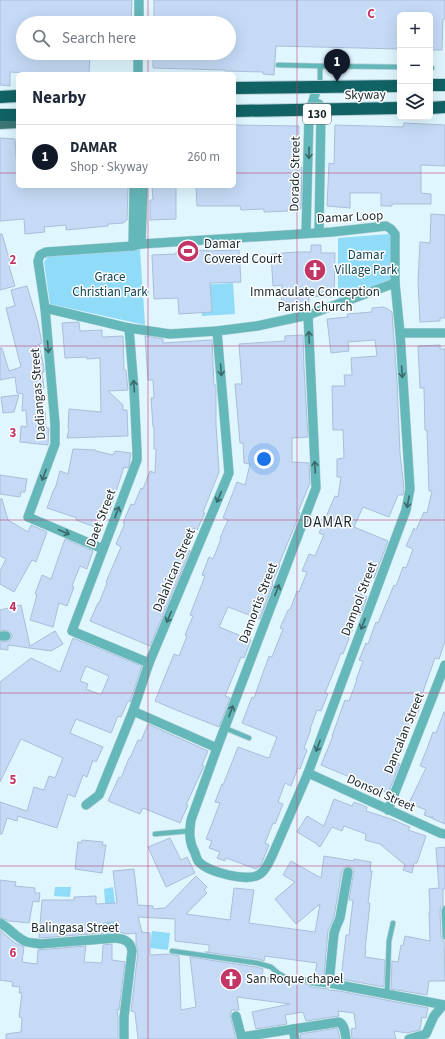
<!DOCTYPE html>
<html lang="en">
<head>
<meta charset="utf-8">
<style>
	body { margin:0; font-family:"Source Sans 3",sans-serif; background:#f6f6f7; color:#1f2937 }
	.controls { position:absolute; right:12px; top:12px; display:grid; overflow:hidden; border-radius:6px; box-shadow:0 4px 16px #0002 }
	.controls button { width:36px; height:36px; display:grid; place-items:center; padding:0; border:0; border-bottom:1px solid #e0e1e3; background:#fff; color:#1f2937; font:20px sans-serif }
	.you { position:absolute; left:264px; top:459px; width:14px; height:14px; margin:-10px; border:3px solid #fff; border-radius:50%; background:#1a73e8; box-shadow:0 0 0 6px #1a73e833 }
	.badge { display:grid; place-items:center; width:26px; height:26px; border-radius:50%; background:#111827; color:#fff; font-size:13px; font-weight:700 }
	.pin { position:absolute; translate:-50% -33px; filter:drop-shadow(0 1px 2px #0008) }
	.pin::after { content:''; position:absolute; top:21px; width:14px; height:12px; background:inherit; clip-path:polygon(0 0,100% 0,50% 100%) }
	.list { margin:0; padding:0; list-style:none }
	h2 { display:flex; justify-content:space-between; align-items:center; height:52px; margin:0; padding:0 16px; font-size:17px }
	h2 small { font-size:13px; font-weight:400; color:#747a83 }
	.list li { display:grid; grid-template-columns:26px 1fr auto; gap:12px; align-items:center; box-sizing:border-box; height:64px; padding:0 16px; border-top:1px solid #e0e1e3 }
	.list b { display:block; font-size:15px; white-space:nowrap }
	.list p { margin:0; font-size:13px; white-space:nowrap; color:#747a83 }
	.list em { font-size:13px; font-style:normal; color:#747a83 }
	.icon { flex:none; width:22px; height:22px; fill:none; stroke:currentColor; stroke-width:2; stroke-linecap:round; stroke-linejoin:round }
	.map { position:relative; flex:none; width:445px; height:1039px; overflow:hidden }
	.search { position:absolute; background:#fff; box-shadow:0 4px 16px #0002; left:16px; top:16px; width:220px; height:44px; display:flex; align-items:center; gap:10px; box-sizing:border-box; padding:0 14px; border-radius:22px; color:#747a83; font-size:15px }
	.panel { position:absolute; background:#fff; box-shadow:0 4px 16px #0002; left:16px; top:72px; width:220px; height:116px; border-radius:6px }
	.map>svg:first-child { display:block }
	.green { fill:#90dbf8 }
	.building { fill:#c4daf5; stroke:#a9bfd9; fill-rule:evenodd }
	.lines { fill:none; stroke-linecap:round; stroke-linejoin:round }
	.lane-casing { stroke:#bbd1d9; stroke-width:6 }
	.street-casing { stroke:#bbd1d9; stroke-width:10 }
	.primary-casing { stroke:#bbd1d9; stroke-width:14 }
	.highway-casing { stroke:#bbd1d9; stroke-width:14 }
	.lane { stroke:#65b8b9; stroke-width:4.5 }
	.street { stroke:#65b8b9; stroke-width:9 }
	.primary { stroke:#3c7677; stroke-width:12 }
	.highway { stroke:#116264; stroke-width:12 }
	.highway-bridge-casing { stroke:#bbd1d9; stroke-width:14; stroke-linecap:butt }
	.highway-bridge { stroke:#116264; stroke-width:12 }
	.oneway { stroke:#3a686b }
	.grid { fill:none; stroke:#c23564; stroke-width:1; stroke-opacity:0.55 }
	.labels { text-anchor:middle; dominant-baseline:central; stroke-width:3; stroke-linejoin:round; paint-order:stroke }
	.shield { fill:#fff; stroke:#5d676b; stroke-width:1 }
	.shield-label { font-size:12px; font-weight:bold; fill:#17262b }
	.street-label { font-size:13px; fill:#17262b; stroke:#fff }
	.poi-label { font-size:13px; fill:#17262b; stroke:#fff; text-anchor:start }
	.park-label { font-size:13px; fill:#124556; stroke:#fff }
	.quarter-label { font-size:15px; letter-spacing:1px; fill:#17262b; stroke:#fff }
	.grid-label { font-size:13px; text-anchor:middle; font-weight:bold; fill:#c23564; stroke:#fff; stroke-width:3; stroke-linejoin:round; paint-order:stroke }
</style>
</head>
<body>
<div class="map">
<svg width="445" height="1039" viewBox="0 0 445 1039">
	<rect width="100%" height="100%" fill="#dff6ff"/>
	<g class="green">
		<polygon points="389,234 392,235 394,279 338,301 338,238"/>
		<polygon points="140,249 145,325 50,304 44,262 48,256"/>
		<polygon points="233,283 235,314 202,316 200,285"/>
		<polygon points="55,887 71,887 70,897 54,896"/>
		<polygon points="113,887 116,912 106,913 104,889"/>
		<polygon points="114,918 114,934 105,934 105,919"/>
		<polygon points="152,931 170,933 168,950 150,948"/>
	</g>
	<g class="building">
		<polygon points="0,0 132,0 131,23 23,23 23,53 90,54 89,74 52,74 10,72 10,86 0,85"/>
		<polygon points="154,0 445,0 445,19 443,19 442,50 430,50 430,15 400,15 400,49 276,46 274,75 263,74 263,72 225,71 225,70 153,68 153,53 229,53 229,23 154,23"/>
		<polygon points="404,123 445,125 445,166 421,165 421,193 431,194 431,204 392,204 392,206 381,206 381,193 350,193 350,208 327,206 329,163 334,164 335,125 403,127"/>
		<polygon points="234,125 299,126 298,167 302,167 301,209 288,209 288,211 264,212 264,209 241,210 240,206 197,206 196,186 234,186"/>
		<polygon points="0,138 15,139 18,186 128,186 127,220 123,223 108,224 108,226 66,230 66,225 44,227 45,232 25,234 24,219 0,221"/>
		<polygon points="152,186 176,186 176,219 150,220 150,200 153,200"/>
		<polygon points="431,214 445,215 445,318 440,318 440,321 420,322 418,282 420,242 430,243"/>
		<polygon points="0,234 2,234 11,265 9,266 15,286 0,290"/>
		<polygon points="311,245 321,245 321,253 335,253 334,297 309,296 309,307 281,307 282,285 273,286 271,254 297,252 311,252"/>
		<polygon points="208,250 208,251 239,250 241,282 210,283 212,312 179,314 178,298 154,299 152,255 176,254 176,252"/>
		<polygon points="27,286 38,323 42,343 39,344 44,368 44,372 42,372 44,388 40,389 42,411 45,411 46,428 49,428 48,445 20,442 21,426 27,427 26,410 22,411 23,394 17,393 15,377 0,380 0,348 2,348 9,371 21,367 6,308 15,306 11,290"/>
		<polygon points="383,307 388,309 392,312 397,381 400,453 404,489 403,495 398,495 389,517 363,507 354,527 388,541 374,578 368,575 360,594 367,597 360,616 358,615 343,654 341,653 334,671 325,693 328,694 321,711 317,710 310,729 311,729 304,748 307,750 300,769 298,768 291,786 285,783 278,802 283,804 275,824 273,823 265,843 269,845 261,865 256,869 226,858 225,861 217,858 220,852 209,848 212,841 206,839 220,803 215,802 222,784 223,785 238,747 268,758 268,757 269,758 277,737 242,723 252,697 254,698 269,656 272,657 283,629 280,628 288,610 290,610 297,591 299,592 307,572 302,571 309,554 315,556 324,535 319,533 335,496 338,497 341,477 337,477 337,459 344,458 343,430 333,430 332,386 345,386 344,375 352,375 351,358 377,356 375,340 348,342 349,351 331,353 327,319 348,317 347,314 372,312 372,308"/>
		<polygon points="78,322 79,322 80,331 102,330 102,337 123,336 124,370 126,370 128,390 108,391 123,405 123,410 127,410 128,436 67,438 69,429 68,428 69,409 101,412 100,358 87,359 87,357 65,358 62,323"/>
		<polygon points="303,335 304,368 308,437 292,438 292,462 309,463 310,483 298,512 300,513 279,564 280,565 272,583 273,584 260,619 228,607 219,627 251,640 244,658 241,657 225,696 230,698 219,727 176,710 155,701 174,654 179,656 187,636 185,635 193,616 190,615 205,576 202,575 209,557 213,559 221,539 220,538 228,520 223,518 237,482 245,485 250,464 244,463 243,443 240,443 235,384 242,384 239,344 285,341 285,336"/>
		<polygon points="145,336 163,339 163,343 212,340 214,385 216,385 216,424 219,472 203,512 205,513 197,530 194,528 185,549 190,551 150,646 90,621 98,603 99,603 107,583 106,582 121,547 116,544 125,523 123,523 131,504 134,505 141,488 143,489 150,471 155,473 156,449 154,449 154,427 153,427 151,398 154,398 153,380 148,380"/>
		<polygon points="440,345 440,349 445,349 445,641 439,659 435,658 419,703 421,704 416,718 414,717 395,762 400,764 388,793 321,765 333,736 332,736 345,700 349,701 357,680 356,680 363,661 359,660 366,643 368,644 376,622 378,623 394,585 396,586 403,567 406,568 413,549 406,546 414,528 416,530 424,512 427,513 432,491 429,491 427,430 425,430 424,388 420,388 418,346"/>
		<polygon points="19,395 14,412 3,413 1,397"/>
		<polygon points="73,449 96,450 96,451 113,455 115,451 131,453 129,465 128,468 124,467 110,510 102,507 95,527 76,520 77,518 47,508 54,489 55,489 60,471 68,474"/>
		<polygon points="0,475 27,479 25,492 21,492 20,497 0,494"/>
		<polygon points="0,499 2,499 8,520 28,532 31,525 47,532 36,562 32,560 14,592 0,584 0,571 6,559 0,556"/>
		<polygon points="65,539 93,551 87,569 80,566 72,586 74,587 67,606 59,603 53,627 30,620 37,595 35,594 42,575 51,579"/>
		<polygon points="21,605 30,646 55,631 63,644 51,651 8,645 8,650 0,649 0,642 9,641 11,639 12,636 11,633 9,631 0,630 0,610"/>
		<path d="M73 638 142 666 130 702 128 701 121 717 118 716 111 733 76 719 70 733 103 747 96 762 93 760 87 777 83 775 75 797 68 794 57 828 18 816 17 821 7 818 2 834H0V802L27 811 34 787 44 790 49 776 55 778 63 758 21 739 0 782V682L31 658 60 672ZM86 666 109 676 101 695 86 689 88 684 80 681Z"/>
		<polygon points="444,712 445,712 445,824 433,819 432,816 432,818 424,815 426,810 409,803 426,768 420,766 428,746 433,732 436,733"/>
		<polygon points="148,724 208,751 202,765 204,766 186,805 188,805 180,823 143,808 140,814 108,801 119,777 121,778 129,758 130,758 138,740 141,741"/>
		<polygon points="334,799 352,806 354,802 367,807 366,811 391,819 410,827 408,830 426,836 417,863 414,863 412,873 403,870 405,865 380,844 365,840 366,834 344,826 342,831 332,827 320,847 317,845 317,844 297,832 307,816 324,826"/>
		<polygon points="170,838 181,860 187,857 195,873 166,887 148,847"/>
		<polygon points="82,840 103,842 102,845 106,845 102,873 75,869 78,842 81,843"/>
		<polygon points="445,847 445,889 443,889 443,905 441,907 440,911 441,937 442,939 444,941 445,981 429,981 427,995 391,989 392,961 398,962 401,945 403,946 405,936 430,941 429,912 430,912 429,889 439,888 436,848"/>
		<polygon points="324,856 354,861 354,859 371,862 370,871 372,871 368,903 370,903 365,950 366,950 365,957 385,960 384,987 341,979 346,935 349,935 353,900 349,900 354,870 352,868 349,866 344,868 342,871 334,917 328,931 324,976 315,975 317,963 265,956 264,961 258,959 205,952 209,952 209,945 175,941 175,919 138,917 142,932 141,932 150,933 150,955 170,954 179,956 181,1010 196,1007 190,957 256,967 263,969 262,977 307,984 311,987 328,989 329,990 339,991 428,1008 426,1018 422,1017 420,1030 407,1033 394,1031 396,1039 352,1039 351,1029 356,1028 354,1013 338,1011 339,1016 306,1021 303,1012 285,1015 287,1024 256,1029 252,1012 290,1004 237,997 239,1010 232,1010 230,1015 236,1039 138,1039 135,1013 134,1012 131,1011 138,952 136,943 136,933 126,934 119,932 118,921 103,923 104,933 39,938 42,900 74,900 74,897 96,896 96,904 117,903 113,871 134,869 138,905 153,906 153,909 165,908 196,876 207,887 204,890 207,893 186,914 230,920 234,888 254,890 249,923 315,932 320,904 296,924 275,899 295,882 283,875 291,861 321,878"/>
		<polygon points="0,880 16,882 15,886 35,888 35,893 40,893 39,902 33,901 29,923 9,921 0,917"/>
		<polygon points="0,930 15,943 24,947 22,962 37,964 38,950 86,946 84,962 102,963 103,945 112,944 112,960 125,962 119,1010 117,1009 118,1019 118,1039 6,1039 6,1034 21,1032 22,1018 19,1017 22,993 19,993 20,987 12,986 13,982 0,980"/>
		<polygon points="338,1030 340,1039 301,1039 300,1034 337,1028"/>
	</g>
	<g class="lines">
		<g class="lane-casing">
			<g id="lane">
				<polyline points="278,65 320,66"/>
				<polyline points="430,68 432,68"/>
				<polyline points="320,86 320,66 400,67"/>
				<polyline points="225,728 249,738"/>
				<polyline points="155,834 189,831"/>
				<polyline points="445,908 444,911 445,937"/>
				<polyline points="172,951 257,963 271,967 278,973 285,977 312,981"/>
				<polyline points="387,994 389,941 393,923"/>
			</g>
		</g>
		<g class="street-casing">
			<g id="street">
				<polyline points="139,23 139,0"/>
				<polyline points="138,74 138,53"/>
				<polyline points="319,232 321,113 319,104"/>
				<polyline points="306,233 309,114 316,91"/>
				<polyline points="141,244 143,186"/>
				<polyline points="133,246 134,186"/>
				<polyline points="45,308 129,328 170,334 217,331 257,326 308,315 395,283"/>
				<polyline points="129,328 134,389 137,452 137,460 72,631 149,663"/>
				<polyline points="400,333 445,333"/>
				<path d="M103 549 28 517 55 444V424L45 308 38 261 40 255 46 252 133 246 141 244 332 232 386 226 391 229 395 234V283L400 333 410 489 406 510 308 773 272 856C269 862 266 870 260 874 249 883 208 872 199 862 197 860 196 856 195 853 189 842 189 833 191 820L217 748 316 488 308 315"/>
				<polyline points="0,636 6,636"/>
				<polyline points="133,711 217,748"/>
				<polyline points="308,773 440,833 445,834"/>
				<polyline points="86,805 99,795 133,711 149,663 229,473 217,331"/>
				<polyline points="388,810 445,665"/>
				<path d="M0 923C10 928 16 938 27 942 31 943 35 943 40 944L116 938C125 939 131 942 132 951L124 1017V1039"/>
				<polyline points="312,981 329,983 445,1005"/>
				<polyline points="329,983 334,933 336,927 340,918 348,872"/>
				<polyline points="236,1016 242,1039"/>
				<polyline points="293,1029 295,1039"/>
				<path d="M242 1037 339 1022C345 1025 345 1033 346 1039"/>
				<polyline points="409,1039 426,1034 434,1016 443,1005"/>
			</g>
		</g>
		<g class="primary-casing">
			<polyline id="primary" points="0,123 18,122"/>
		</g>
		<g class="highway-casing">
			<g id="highway">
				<polyline points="430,85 445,85"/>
				<polyline points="0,97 18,96"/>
				<polyline points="430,108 445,107"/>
				<polyline points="0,115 18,115"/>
			</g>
		</g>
		<use href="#lane" class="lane"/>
		<use href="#street" class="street"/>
		<use href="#primary" class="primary"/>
		<use href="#highway" class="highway"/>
		<g class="highway-bridge-casing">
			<g id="highway-bridge">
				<polyline points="234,88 400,86"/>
				<polyline points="234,111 400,108"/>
			</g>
		</g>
		<use href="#highway-bridge" class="highway-bridge"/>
	</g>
	<defs><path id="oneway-shaft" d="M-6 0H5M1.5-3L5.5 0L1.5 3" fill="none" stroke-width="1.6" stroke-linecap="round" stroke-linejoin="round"/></defs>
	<g class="oneway">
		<use href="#oneway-shaft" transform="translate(309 153) rotate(91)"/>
		<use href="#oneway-shaft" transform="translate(309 337) rotate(-93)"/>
		<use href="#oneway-shaft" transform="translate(48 347) rotate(85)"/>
		<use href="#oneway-shaft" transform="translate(221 370) rotate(85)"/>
		<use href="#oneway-shaft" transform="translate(402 372) rotate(86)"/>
		<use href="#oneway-shaft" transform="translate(134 386) rotate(-94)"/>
		<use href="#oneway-shaft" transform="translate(315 467) rotate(-93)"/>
		<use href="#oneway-shaft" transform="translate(44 475) rotate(111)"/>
		<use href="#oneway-shaft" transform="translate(219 497) rotate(113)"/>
		<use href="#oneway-shaft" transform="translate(408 502) rotate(101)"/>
		<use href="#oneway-shaft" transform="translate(117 512) rotate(-69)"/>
		<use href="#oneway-shaft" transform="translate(64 532) rotate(23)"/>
		<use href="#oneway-shaft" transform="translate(277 590) rotate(-69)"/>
		<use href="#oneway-shaft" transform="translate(169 617) rotate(113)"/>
		<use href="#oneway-shaft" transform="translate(363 624) rotate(111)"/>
		<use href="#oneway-shaft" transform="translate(231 711) rotate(-69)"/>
		<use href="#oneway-shaft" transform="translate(318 746) rotate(110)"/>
	</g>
	<path class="grid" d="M148 0V23M297 0V1039M148 53V74M0 173H18M234 173H445M148 186V1039M0 346H445M0 520H445M0 693H445M0 866H445"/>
	<defs>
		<g id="stadium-disc" transform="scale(1.15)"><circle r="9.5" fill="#c23564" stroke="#fff"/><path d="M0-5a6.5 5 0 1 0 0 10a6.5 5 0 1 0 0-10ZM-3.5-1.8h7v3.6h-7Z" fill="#fff"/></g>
		<g id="church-disc" transform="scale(1.15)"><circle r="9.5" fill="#c23564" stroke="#fff"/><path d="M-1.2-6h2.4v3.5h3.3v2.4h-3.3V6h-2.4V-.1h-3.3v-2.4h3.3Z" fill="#fff"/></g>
	</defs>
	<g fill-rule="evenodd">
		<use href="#stadium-disc" x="188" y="251"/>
		<use href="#church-disc" x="315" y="270"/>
		<use href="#church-disc" x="231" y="979"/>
	</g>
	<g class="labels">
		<rect class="shield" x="303" y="104" width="28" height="20" rx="3"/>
		<g class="shield-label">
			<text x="317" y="114">130</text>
		</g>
		<g class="street-label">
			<text transform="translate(365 95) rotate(-1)">Skyway</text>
			<text transform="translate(295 174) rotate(-89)">Dorado Street</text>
			<text transform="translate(350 217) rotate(-3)">Damar Loop</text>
			<text transform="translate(38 394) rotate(-94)">Dadiangas Street</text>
			<text transform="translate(101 518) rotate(-69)">Daet Street</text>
			<text transform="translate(174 570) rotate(-67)">Dalahican Street</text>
			<text transform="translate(359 599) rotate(-69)">Dampol Street</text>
			<text transform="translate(258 603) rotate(-69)">Damortis Street</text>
			<text transform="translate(404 733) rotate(-68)">Dancalan Street</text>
			<text transform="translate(381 793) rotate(24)">Donsol Street</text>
			<text x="75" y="928">Balingasa Street</text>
		</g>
		<g class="poi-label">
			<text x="204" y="244">Damar<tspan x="204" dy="15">Covered Court</tspan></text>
			<text x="315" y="292" text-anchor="middle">Immaculate Conception<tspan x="315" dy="15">Parish Church</tspan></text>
			<text x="246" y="979">San Roque chapel</text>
		</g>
		<g class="park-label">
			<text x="366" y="255">Damar<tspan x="366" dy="15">Village Park</tspan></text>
			<text x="110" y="277">Grace<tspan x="110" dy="15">Christian Park</tspan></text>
		</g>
		<g class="quarter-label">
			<text x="328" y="522">DAMAR</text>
		</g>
	</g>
	<g class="grid-label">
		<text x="371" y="18">C</text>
		<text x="13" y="264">2</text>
		<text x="13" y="437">3</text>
		<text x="13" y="611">4</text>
		<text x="13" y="784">5</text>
		<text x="13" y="957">6</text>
	</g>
</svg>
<div class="controls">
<button>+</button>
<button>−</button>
<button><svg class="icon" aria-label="layers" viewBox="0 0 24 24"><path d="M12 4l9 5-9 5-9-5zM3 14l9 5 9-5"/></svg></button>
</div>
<div class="you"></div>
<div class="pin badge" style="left:337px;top:82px">1</div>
<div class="search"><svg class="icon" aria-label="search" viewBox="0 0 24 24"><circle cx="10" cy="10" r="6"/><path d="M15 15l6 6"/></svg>Search here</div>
<section class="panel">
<h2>Nearby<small></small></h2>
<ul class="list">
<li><span class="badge">1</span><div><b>DAMAR</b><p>Shop · Skyway</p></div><em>260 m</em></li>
</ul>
</section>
</div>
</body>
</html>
